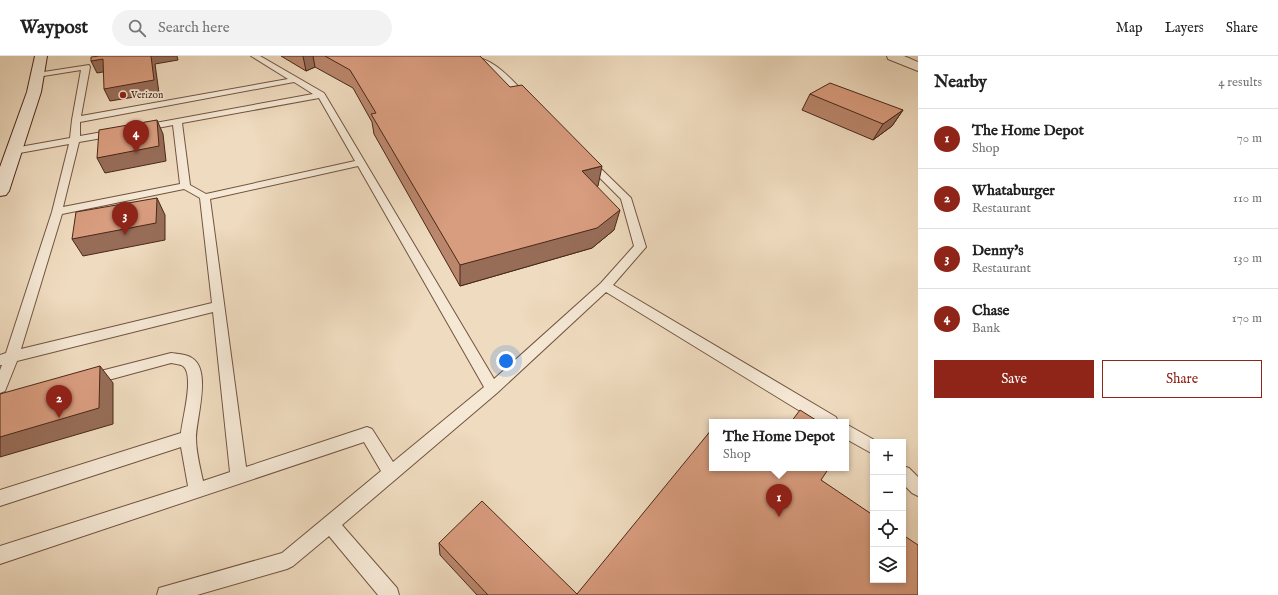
<!DOCTYPE html>
<html lang="en">
<head>
<meta charset="utf-8">
<style>
	body { margin:0; font-family:"IM FELL English",serif; background:#f2f2f2; color:#222 }
	.controls { position:absolute; right:12px; bottom:12px; display:grid; overflow:hidden; border-radius:0px; box-shadow:0 2px 6px #0003 }
	.controls button { width:36px; height:36px; display:grid; place-items:center; padding:0; border:0; border-bottom:1px solid #e0e0e0; background:#fff; color:#222; font:20px sans-serif }
	.you { position:absolute; left:506px; top:305px; width:14px; height:14px; margin:-10px; border:3px solid #fff; border-radius:50%; background:#1a73e8; box-shadow:0 0 0 6px #1a73e833 }
	.badge { display:grid; place-items:center; width:26px; height:26px; border-radius:50%; background:#8f2418; color:#fff; font-size:13px; font-weight:700 }
	.pin { position:absolute; translate:-50% -33px; filter:drop-shadow(0 1px 2px #0008) }
	.pin::after { content:''; position:absolute; top:21px; width:14px; height:12px; background:inherit; clip-path:polygon(0 0,100% 0,50% 100%) }
	.popup { position:absolute; left:709px; top:363px; width:140px; height:52px; box-sizing:border-box; display:grid; place-content:center; border-radius:0px; background:#fff; filter:drop-shadow(0 1px 3px #0005); font-size:13px; white-space:nowrap; color:#767676 }
	.popup b { font-size:15px; color:#222 }
	.popup::after { content:''; position:absolute; left:50%; top:100%; margin-left:-8px; border:8px solid transparent; border-top-color:#fff }
	.list { margin:0; padding:0; list-style:none }
	h2 { display:flex; justify-content:space-between; align-items:center; height:52px; margin:0; padding:0 16px; font-size:17px }
	h2 small { font-size:13px; font-weight:400; color:#767676 }
	.list li { display:grid; grid-template-columns:26px 1fr auto; gap:12px; align-items:center; box-sizing:border-box; height:60px; padding:0 16px; border-top:1px solid #e0e0e0 }
	.list b { display:block; font-size:15px; white-space:nowrap }
	.list p { margin:0; font-size:13px; white-space:nowrap; color:#767676 }
	.list em { font-size:13px; font-style:normal; color:#767676 }
	.actions { display:flex; gap:8px; padding:12px 16px }
	.actions a { flex:1; padding:9px 0; border:1px solid #8f2418; border-radius:0px; text-align:center; font-size:14px; color:#8f2418 }
	.actions .main { background:#8f2418; color:#fff }
	.icon { flex:none; width:22px; height:22px; fill:none; stroke:currentColor; stroke-width:2; stroke-linecap:round; stroke-linejoin:round }
	.map { position:relative; flex:none; width:918px; height:539px; overflow:hidden }
	header { display:flex; align-items:center; gap:24px; box-sizing:border-box; height:56px; padding:0 20px; background:#fff; border-bottom:1px solid #e0e0e0 }
	header strong { font-size:19px }
	nav { display:flex; gap:22px; margin-inline-start:auto; font-size:14px }
	.search { width:280px; height:36px; background:#f2f2f2; display:flex; align-items:center; gap:10px; box-sizing:border-box; padding:0 14px; border-radius:22px; color:#767676; font-size:15px }
	main { display:flex }
	aside { flex:1; background:#fff }
	.map>svg:first-child { display:block }
	.lines { fill:none; stroke-linecap:round; stroke-linejoin:round }
	.service-casing { stroke:#735441; stroke-width:2 }
	.minor-casing { stroke:#735441; stroke-width:2 }
	.secondary-casing { stroke:#4a2717; stroke-width:2 }
	.service { fill:#f5e8d5; fill-rule:evenodd }
	.minor { fill:#f5e8d5; fill-rule:evenodd }
	.secondary { fill:#f5e8d5; fill-rule:evenodd }
	.wall { fill:#ba866c; stroke:#4a2717 }
	.shaded-wall { fill:#976d58; stroke:#4a2717 }
	.building { fill:#d89c7e; stroke:#4a2717 }
	.poi-dot { fill:#8f2418; stroke:#f5e8d5; stroke-width:1.5 }
	.labels { text-anchor:middle; dominant-baseline:central; stroke-width:3.5; stroke-linejoin:round; paint-order:stroke }
	.far-poi-label { font-size:10px; fill:#4a2717; stroke:#f5e8d5; text-anchor:start }
</style>
</head>
<body>
<header>
<strong>Waypost</strong>
<div class="search"><svg class="icon" aria-label="search" viewBox="0 0 24 24"><circle cx="10" cy="10" r="6"/><path d="M15 15l6 6"/></svg>Search here</div>
<nav><a>Map</a><a>Layers</a><a>Share</a></nav>
</header>
<main>
<div class="map">
<svg width="918" height="539" viewBox="0 0 918 539">
	<rect width="100%" height="100%" fill="#efdbbf"/>
	<filter id="stains"><feTurbulence type="fractalNoise" baseFrequency=".005" numOctaves="4"/><feColorMatrix values="0 0 0 0 .2 0 0 0 0 .09 0 0 0 0 .02 0 0 0 .5 -.17"/></filter>
	<radialGradient id="worn" r=".72"><stop offset=".6" stop-color="#630" stop-opacity="0"/><stop offset="1" stop-color="#630" stop-opacity=".3"/></radialGradient>
	<g class="lines">
		<g class="service-casing">
			<g id="service">
				<path d="M251 0H260L324 37 494 323 601 227 634 190 621 143 583 105 585 103H591L631 142 646 191 613 229 836 361 838 366H818L606 236 497 337 342 469 397 532 399 539H378L329 480 293 510 287 513 197 539H157L159 532 166 530 282 497 381 415 364 386 0 508V490L188 430 181 391 0 450V434L181 377C182 364 195 319 183 310 180 308 175 308 171 307L90 329 85 327 83 323 85 319 171 297C178 298 186 298 192 302 212 314 196 363 196 382 196 396 200 411 203 425L230 416 213 256 17 305 5 335 0 337V314L2 309H0V299L6 297 52 156 69 88 14 98 9 95 14 92 70 82 72 64 81 14 37 21 33 19 37 17 89 9 90 11 81 60 288 23ZM294 26 313 38 139 70 137 72 142 75 173 69 180 128 63 151 79 86 114 80 119 77 114 74 80 80V66ZM319 42 355 105 206 138 190 129 182 67ZM358 110 484 331 393 406 372 373 367 371 246 411 210 143ZM184 133 200 142 212 247 21 293 62 158Z"/>
				<path d="M466 0C494 0 510 23 529 41L530 43 529 45H523L487 10Z"/>
				<polygon points="846,368 878,386 873,386 873,398 846,383"/>
				<polygon points="903,410 909,412 918,421 918,440 912,437 903,428"/>
			</g>
		</g>
		<g class="minor-casing">
			<polygon id="minor" points="887,0 904,0 918,6 918,15 888,3"/>
		</g>
		<g class="secondary-casing">
			<polygon id="secondary" points="35,0 47,0 41,36 9,135 6,139 0,140 0,111 27,36"/>
		</g>
		<use href="#service" class="service"/>
		<use href="#minor" class="minor"/>
		<use href="#secondary" class="secondary"/>
	</g>
	<g class="wall">
		<polygon points="281,0 480,0 598,130 597,130 614,174 592,192 460,230 374,78 372,66 353,32 315,11 306,15"/>
		<polygon points="810,38 903,54 892,70 873,84 802,54"/>
		<polygon points="712,412 821,424 918,539 477,539 440,499 439,487 577,538"/>
	</g>
	<g class="shaded-wall">
		<polygon points="95,0 135,0 109,15 97,17 91,5 97,4"/>
		<polygon points="151,0 177,0 178,4 155,8 159,37 110,45 104,33"/>
		<polygon points="303,0 313,0 315,11 306,15"/>
		<polygon points="903,54 892,70 873,84 883,68"/>
		<polygon points="157,64 163,78 166,105 105,117 97,102"/>
		<polygon points="602,110 598,130 578,135 582,115"/>
		<polygon points="157,142 165,159 165,184 83,200 72,183"/>
		<polygon points="620,154 614,174 592,192 460,230 460,209"/>
		<polygon points="100,310 113,327 113,368 0,401 0,381"/>
	</g>
	<g class="building">
		<polygon points="99,0 151,0 154,24 104,33 103,3 91,5 91,1"/>
		<polygon points="325,0 480,0 510,31 522,29 602,110 582,115 620,154 597,172 460,209 371,58 376,57 350,14"/>
		<polygon points="830,27 903,54 883,68 810,38"/>
		<polygon points="157,64 159,90 97,102 99,74"/>
		<polygon points="157,142 156,167 72,183 76,156"/>
		<polygon points="100,310 99,352 0,381 0,338"/>
		<polygon points="800,354 819,366 791,366"/>
		<polygon points="712,373 712,412 829,412 821,424 873,459 873,524 903,524 903,479 918,489 918,539 488,539 439,487 482,445 577,538"/>
	</g>
	<circle class="poi-dot" cx="123" cy="39" r="4"/>
	<g class="labels">
		<g class="far-poi-label">
			<text x="131" y="39">Verizon</text>
		</g>
	</g>
	<rect width="100%" height="100%" filter="url(#stains)"/>
	<rect width="100%" height="100%" fill="url(#worn)"/>
</svg>
<div class="controls">
<button>+</button>
<button>−</button>
<button><svg class="icon" aria-label="locate" viewBox="0 0 24 24"><circle cx="12" cy="12" r="6"/><path d="M12 2v4M12 18v4M2 12h4M18 12h4"/></svg></button>
<button><svg class="icon" aria-label="layers" viewBox="0 0 24 24"><path d="M12 4l9 5-9 5-9-5zM3 14l9 5 9-5"/></svg></button>
</div>
<div class="you"></div>
<div class="pin badge" style="left:779px;top:461px">1</div>
<div class="popup"><b>The Home Depot</b>Shop</div>
<div class="pin badge" style="left:59px;top:362px">2</div>
<div class="pin badge" style="left:125px;top:179px">3</div>
<div class="pin badge" style="left:136px;top:97px">4</div>
</div>
<aside>
<h2>Nearby<small>4 results</small></h2>
<ul class="list">
<li><span class="badge">1</span><div><b>The Home Depot</b><p>Shop</p></div><em>70 m</em></li>
<li><span class="badge">2</span><div><b>Whataburger</b><p>Restaurant</p></div><em>110 m</em></li>
<li><span class="badge">3</span><div><b>Denny's</b><p>Restaurant</p></div><em>130 m</em></li>
<li><span class="badge">4</span><div><b>Chase</b><p>Bank</p></div><em>170 m</em></li>
</ul>
<div class="actions"><a class="main">Save</a><a>Share</a></div>
</aside>
</main>
</body>
</html>
